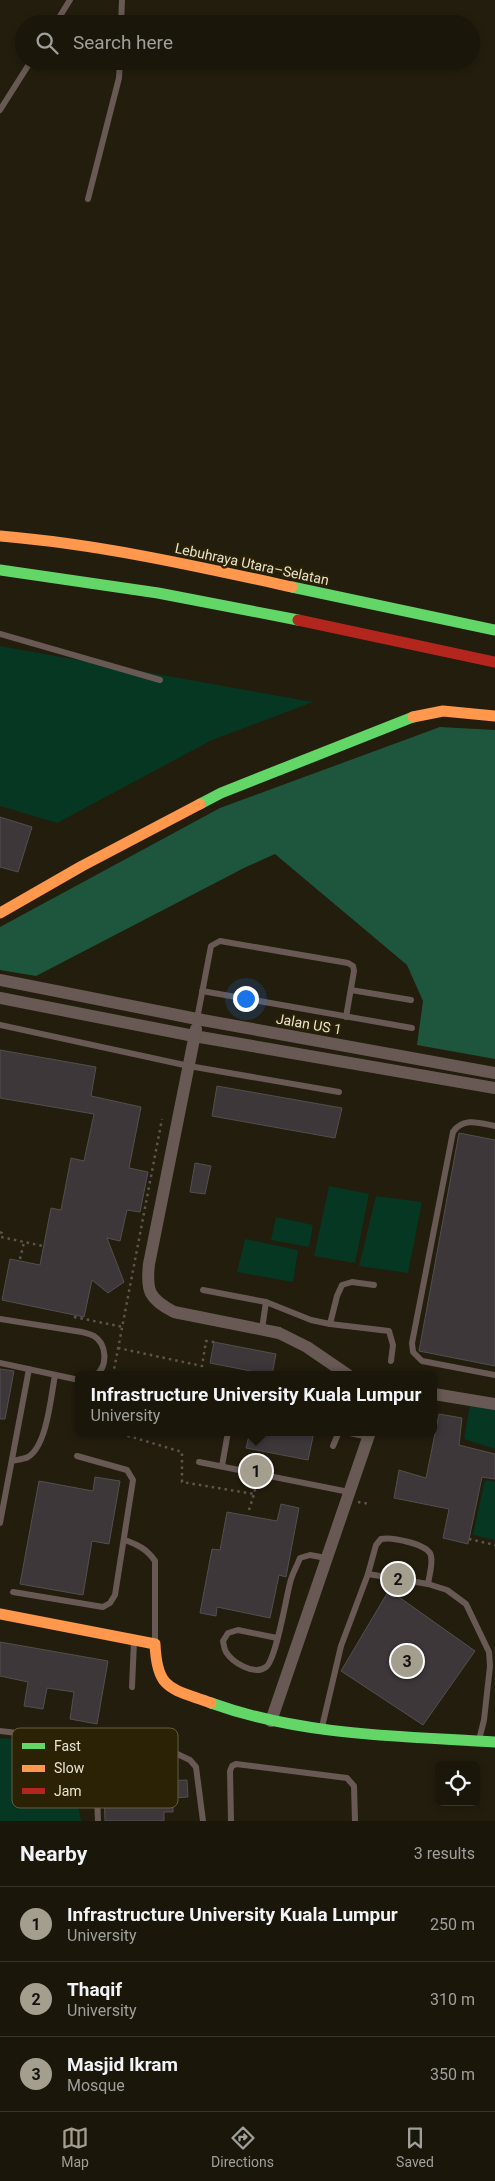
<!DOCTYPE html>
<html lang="en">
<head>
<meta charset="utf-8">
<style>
	body { margin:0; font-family:Roboto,sans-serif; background:#272318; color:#f1f3f6 }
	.controls { position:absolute; right:15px; bottom:15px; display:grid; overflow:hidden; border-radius:8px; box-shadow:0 2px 8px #0003 }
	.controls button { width:45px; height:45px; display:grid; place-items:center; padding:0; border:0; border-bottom:1px solid #38352b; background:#1a160a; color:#f1f3f6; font:25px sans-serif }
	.you { position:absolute; left:245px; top:998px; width:18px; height:18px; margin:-12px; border:4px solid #fff; border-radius:50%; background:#1a73e8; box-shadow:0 0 0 8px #1a73e833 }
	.badge { display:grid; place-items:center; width:32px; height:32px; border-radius:50%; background:#a49e8e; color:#111; font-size:16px; font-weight:700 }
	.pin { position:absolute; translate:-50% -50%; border:2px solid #fff; box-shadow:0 1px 5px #0006 }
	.popup { position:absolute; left:75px; top:1371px; width:362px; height:65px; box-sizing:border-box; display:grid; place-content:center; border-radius:8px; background:#1a160a; filter:drop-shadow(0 1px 4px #0005); font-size:16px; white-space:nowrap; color:#9f9f9c }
	.popup b { font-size:19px; color:#f1f3f6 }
	.popup::after { content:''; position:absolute; left:50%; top:100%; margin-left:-10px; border:10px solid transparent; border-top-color:#1a160a }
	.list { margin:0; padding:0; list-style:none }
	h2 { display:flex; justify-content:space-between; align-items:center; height:65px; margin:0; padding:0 20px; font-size:21px }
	h2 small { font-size:16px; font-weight:400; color:#9f9f9c }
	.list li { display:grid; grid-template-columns:32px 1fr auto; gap:15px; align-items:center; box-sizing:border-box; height:75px; padding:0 20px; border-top:1px solid #38352b }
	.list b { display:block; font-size:19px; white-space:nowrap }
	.list p { margin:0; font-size:16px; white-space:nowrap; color:#9f9f9c }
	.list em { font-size:16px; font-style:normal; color:#9f9f9c }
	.icon { flex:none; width:28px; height:28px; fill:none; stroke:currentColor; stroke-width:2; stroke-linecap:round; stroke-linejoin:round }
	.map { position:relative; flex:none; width:495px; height:1821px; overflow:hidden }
	.search { position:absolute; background:#1a160a; box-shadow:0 2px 8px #0003; left:15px; right:15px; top:15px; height:55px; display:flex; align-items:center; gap:12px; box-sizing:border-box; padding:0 18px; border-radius:28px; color:#9f9f9c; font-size:19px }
	.sheet { height:290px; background:#1a160a }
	nav { display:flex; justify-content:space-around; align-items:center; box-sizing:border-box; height:70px; border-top:1px solid #38352b; background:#1a160a; font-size:14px; color:#9f9f9c }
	nav a { display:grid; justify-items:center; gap:2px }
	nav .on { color:#a49e8e }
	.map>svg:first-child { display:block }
	.green { fill:#053723 }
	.forest { fill:#1e563d }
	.building { fill:#3d373a; stroke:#524f4d }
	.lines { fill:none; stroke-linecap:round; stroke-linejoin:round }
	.path { stroke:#5f544d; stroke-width:2.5; stroke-dasharray:2.5 4; stroke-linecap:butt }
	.lane { stroke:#685954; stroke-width:6 }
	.street { stroke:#685954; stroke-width:12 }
	.fast { stroke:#63d668; stroke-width:11 }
	.slow { stroke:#ff974d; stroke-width:11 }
	.jam { stroke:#b3261e; stroke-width:11 }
	.labels { text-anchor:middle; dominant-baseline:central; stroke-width:4.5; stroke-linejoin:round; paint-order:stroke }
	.street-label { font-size:14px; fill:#e9e4d3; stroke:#2b2205 }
	.key { fill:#2b2205; stroke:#645c43; stroke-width:1 }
	.key-label { font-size:14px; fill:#e9e4d3 }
</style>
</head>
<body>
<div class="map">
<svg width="495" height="1821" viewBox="0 0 495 1821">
	<rect width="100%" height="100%" fill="#231d0d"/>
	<g class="green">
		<polygon points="0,646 313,702 212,740 57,823 0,806"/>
		<polygon points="329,1186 369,1194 355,1263 314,1256"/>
		<polygon points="376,1196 422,1202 408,1273 359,1266"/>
		<polygon points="276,1217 313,1225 309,1247 271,1240"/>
		<polygon points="245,1239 298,1250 293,1282 237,1272"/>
		<polygon points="470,1404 495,1408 495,1449 464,1439"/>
		<polygon points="485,1480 495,1482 495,1540 473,1535"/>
		<polygon points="0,1738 66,1743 81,1821 0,1821"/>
	</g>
	<polygon class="forest" points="440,727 495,730 495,1059 417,1045 423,1001 407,965 275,854 244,868 36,976 0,970 0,927 220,808"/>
	<g class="building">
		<polygon points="0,817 32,827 18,872 0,867"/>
		<polygon points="0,1050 96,1067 91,1096 141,1107 129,1168 148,1172 140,1212 127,1210 120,1241 107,1238 124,1282 108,1293 92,1280 84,1317 2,1300 10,1259 40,1265 51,1208 61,1210 71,1158 84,1161 94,1114 0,1098"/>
		<polygon points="217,1086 342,1108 335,1138 212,1116"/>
		<polygon points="459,1133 495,1140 495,1366 419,1351"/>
		<polygon points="195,1163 211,1166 205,1194 190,1192"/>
		<polygon points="214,1342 276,1354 272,1375 261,1375 261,1373 210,1363"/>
		<polygon points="0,1369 14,1371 5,1419 0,1419"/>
		<polygon points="439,1414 462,1418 459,1445 495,1454 495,1479 482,1477 468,1544 443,1538 449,1509 394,1498 399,1470 426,1478"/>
		<polygon points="250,1432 314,1432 308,1460 246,1448"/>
		<polygon points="95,1477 120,1481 109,1544 92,1541 83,1595 20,1584 39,1481 93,1491"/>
		<polygon points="281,1504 299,1508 286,1577 279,1575 270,1618 217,1607 216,1616 200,1613 212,1549 220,1550 227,1512 277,1521"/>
		<polygon points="389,1590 475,1651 423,1725 341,1671"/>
		<polygon points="0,1642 108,1661 97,1724 70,1719 74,1692 47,1688 43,1709 24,1706 28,1682 0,1676"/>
		<polygon points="162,1765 162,1781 187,1780 188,1797 173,1798 173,1812 164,1812 164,1821 105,1821 104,1794 119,1794 118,1767"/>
	</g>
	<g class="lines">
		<g class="path">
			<polyline points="0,1232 2,1233 1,1237 43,1246"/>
			<polyline points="20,1259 24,1242"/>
			<polyline points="74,1317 123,1327"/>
			<polyline points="118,1348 202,1366 206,1341 214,1342"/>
			<polyline points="113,1375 162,1119"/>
			<polyline points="115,1432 182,1452 182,1482 254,1494 256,1483"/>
			<polyline points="259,1465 260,1457"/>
			<polyline points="358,1502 370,1504"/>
			<polyline points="249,1510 254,1494"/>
			<polyline points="469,1539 495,1545"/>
		</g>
		<g class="lane">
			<polyline points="55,24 70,0"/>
			<polyline points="121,24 122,0"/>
			<polyline points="0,110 31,61"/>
			<polyline points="88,199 119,78 120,61"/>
			<polyline points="0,634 160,680"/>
			<polyline points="351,990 411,1000"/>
			<polyline points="202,991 412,1028"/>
			<polyline points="197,1019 211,946 220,941 348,963 353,966 354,971 346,1017"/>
			<polyline points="0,1025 189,1066 339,1092"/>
			<path d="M495 1126C480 1123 463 1117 453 1132L412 1343 413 1352 422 1361 495 1375"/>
			<polyline points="374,1285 352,1282 342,1285 337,1296 330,1324 389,1331 393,1345 391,1361"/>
			<polyline points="203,1290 266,1302 262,1329"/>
			<polyline points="266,1302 311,1320 330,1324"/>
			<path d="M0 1319 82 1332C85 1333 90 1334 94 1336 107 1344 108 1366 96 1375"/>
			<polyline points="0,1363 79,1380"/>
			<polyline points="345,1432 369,1437"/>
			<polyline points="333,1446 338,1434 344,1432"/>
			<path d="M12 1461C17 1460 24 1459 28 1457 47 1446 51 1396 55 1375"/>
			<polyline points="199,1462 349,1492"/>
			<polyline points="222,1466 228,1432"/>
			<polyline points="0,1523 29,1369"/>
			<path d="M125 1540C138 1545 147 1549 155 1561V1643"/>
			<polyline points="368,1574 428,1584 447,1590 466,1604 489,1652 490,1666 484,1720 479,1740"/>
			<polyline points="13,1592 103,1607 110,1603 115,1595 133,1480 127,1470 77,1456"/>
			<path d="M277 1638 238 1630 228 1633 223 1641C224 1645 224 1649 226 1652 232 1662 254 1676 266 1667 276 1660 286 1598 290 1583 292 1574 297 1566 300 1558L310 1555 326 1558"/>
			<polyline points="132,1687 134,1641"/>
			<path d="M322 1727 341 1646 368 1574 376 1545 381 1539C392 1537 429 1544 431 1556 433 1564 429 1576 428 1584"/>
			<polyline points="0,1731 171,1751 190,1760 196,1767 203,1821"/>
			<polyline points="95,1741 98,1821"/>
			<polyline points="231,1821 230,1771 232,1766 236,1764 347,1778 354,1786 355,1821"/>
		</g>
		<g class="street">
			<polyline points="0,980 197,1019 495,1073"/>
			<polyline points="0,998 194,1036 495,1088"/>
			<path d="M196 1029 149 1264C146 1291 149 1299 174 1312L279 1333 307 1347 348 1375"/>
			<polyline points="434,1394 495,1404"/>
			<polyline points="271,1721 370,1432"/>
		</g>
		<g class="fast">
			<polyline points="0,570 158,593 298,620"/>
			<polyline points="292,587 495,630"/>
			<polyline points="200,804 221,793 413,717"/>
			<path d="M211 1703C303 1736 399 1736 495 1742"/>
		</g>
		<g class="slow">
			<path d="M0 536C98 544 196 566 292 587"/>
			<polyline points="413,717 443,711 495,716"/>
			<polyline points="0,913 82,866 200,804"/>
			<path d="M0 1614 155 1644C157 1691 171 1688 211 1703"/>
		</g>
		<polyline class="jam" points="298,620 495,662"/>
	</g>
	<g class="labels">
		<g class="street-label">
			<text transform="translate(252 564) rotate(12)">Lebuhraya Utara–Selatan</text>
			<text transform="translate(309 1024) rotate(10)">Jalan US 1</text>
		</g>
	</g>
	<rect x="12" y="1728" width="166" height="80" rx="8" class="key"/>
	<rect x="22" y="1743" width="23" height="6" fill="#63d668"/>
	<rect x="22" y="1765" width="23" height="7" fill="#ff974d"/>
	<rect x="22" y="1788" width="23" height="6" fill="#b3261e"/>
	<g class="key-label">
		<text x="54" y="1751">Fast</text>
		<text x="54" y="1773">Slow</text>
		<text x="54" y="1796">Jam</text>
	</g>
</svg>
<div class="controls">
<button><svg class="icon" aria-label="locate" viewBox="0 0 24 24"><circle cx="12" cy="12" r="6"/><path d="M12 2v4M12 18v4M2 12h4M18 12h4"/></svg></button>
</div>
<div class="you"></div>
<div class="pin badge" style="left:256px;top:1471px">1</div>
<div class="popup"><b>Infrastructure University Kuala Lumpur</b>University</div>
<div class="pin badge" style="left:398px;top:1579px">2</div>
<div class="pin badge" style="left:407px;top:1661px">3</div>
<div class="search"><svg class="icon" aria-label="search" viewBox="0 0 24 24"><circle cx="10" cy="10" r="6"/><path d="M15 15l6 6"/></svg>Search here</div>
</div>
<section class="sheet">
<h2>Nearby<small>3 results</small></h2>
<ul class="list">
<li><span class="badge">1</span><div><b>Infrastructure University Kuala Lumpur</b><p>University</p></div><em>250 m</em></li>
<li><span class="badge">2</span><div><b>Thaqif</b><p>University</p></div><em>310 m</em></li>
<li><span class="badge">3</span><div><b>Masjid Ikram</b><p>Mosque</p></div><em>350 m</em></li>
</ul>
</section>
<nav>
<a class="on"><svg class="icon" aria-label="map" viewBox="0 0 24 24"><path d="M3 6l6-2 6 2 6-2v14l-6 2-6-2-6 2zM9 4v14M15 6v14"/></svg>Map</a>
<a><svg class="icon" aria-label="directions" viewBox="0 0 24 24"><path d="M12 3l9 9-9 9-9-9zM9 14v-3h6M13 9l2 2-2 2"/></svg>Directions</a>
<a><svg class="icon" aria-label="saved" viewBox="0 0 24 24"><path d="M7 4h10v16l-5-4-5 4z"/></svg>Saved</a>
</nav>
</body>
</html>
